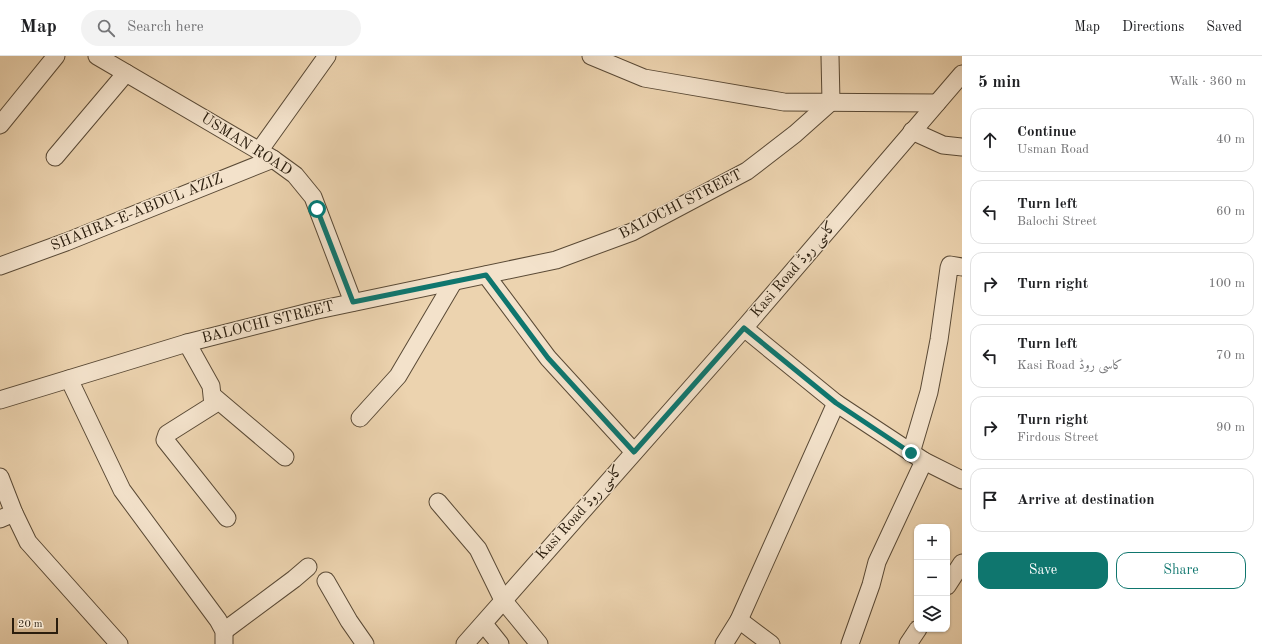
<!DOCTYPE html>
<html lang="en">
<head>
<meta charset="utf-8">
<style>
	body { margin:0; font-family:"Old Standard TT",Amiri,serif; background:#f2f2f2; color:#202124 }
	.controls { position:absolute; right:12px; bottom:12px; display:grid; overflow:hidden; border-radius:8px; box-shadow:0 1px 3px #0004 }
	.controls button { width:36px; height:36px; display:grid; place-items:center; padding:0; border:0; border-bottom:1px solid #e0e0e0; background:#fff; color:#202124; font:20px sans-serif }
	.scale { position:absolute; left:12px; bottom:10px; width:46px; box-sizing:border-box; padding-left:4px; border:2px solid #2a1d0d; border-top:0; font-size:11px; line-height:14px; white-space:nowrap; color:#2a1d0d; -webkit-text-stroke:3px #f3e2cb; paint-order:stroke }
	.stop { position:absolute; width:12px; height:12px; margin:-9px; border:3px solid #0f766e; border-radius:50%; background:#fff }
	.stop.end { background:#0f766e; border-color:#fff; box-shadow:0 1px 4px #0008 }
	.list { margin:0; padding:0; list-style:none }
	h2 { display:flex; justify-content:space-between; align-items:center; height:52px; margin:0; padding:0 16px; font-size:17px }
	h2 small { font-size:13px; font-weight:400; color:#757577 }
	.list li { display:grid; grid-template-columns:26px 1fr auto; gap:12px; align-items:center; box-sizing:border-box; height:64px; margin:0 8px 8px; padding:0 8px; border:1px solid #e0e0e0; border-radius:12px }
	.list b { display:block; font-size:15px; white-space:nowrap }
	.list p { margin:0; font-size:13px; white-space:nowrap; color:#757577 }
	.list em { font-size:13px; font-style:normal; color:#757577 }
	.actions { display:flex; gap:8px; padding:12px 16px }
	.actions a { flex:1; padding:9px 0; border:1px solid #0f766e; border-radius:12px; text-align:center; font-size:14px; color:#0f766e }
	.actions .main { background:#0f766e; color:#fff }
	.icon { flex:none; width:22px; height:22px; fill:none; stroke:currentColor; stroke-width:2; stroke-linecap:round; stroke-linejoin:round }
	.map { position:relative; flex:none; width:962px; height:588px; overflow:hidden }
	header { display:flex; align-items:center; gap:24px; box-sizing:border-box; height:56px; padding:0 20px; background:#fff; border-bottom:1px solid #e0e0e0 }
	header strong { font-size:19px }
	nav { display:flex; gap:22px; margin-inline-start:auto; font-size:14px }
	.search { width:280px; height:36px; background:#f2f2f2; display:flex; align-items:center; gap:10px; box-sizing:border-box; padding:0 14px; border-radius:22px; color:#757577; font-size:15px }
	main { display:flex }
	aside { flex:1; background:#fff }
	.map>svg:first-child { display:block }
	.lines { fill:none; stroke-linecap:round; stroke-linejoin:round }
	.minor-casing { stroke:#5a4a36; stroke-width:19 }
	.minor { stroke:#f3e2cb; stroke-width:17 }
	.route { stroke:#0f766e; stroke-width:5 }
	.labels { text-anchor:middle; dominant-baseline:central; stroke-width:3; stroke-linejoin:round; paint-order:stroke }
	.street-label { font-size:15px; fill:#2a1d0d; stroke:#f3e2cb }
</style>
</head>
<body>
<header>
<strong>Map</strong>
<div class="search"><svg class="icon" aria-label="search" viewBox="0 0 24 24"><circle cx="10" cy="10" r="6"/><path d="M15 15l6 6"/></svg>Search here</div>
<nav><a>Map</a><a>Directions</a><a>Saved</a></nav>
</header>
<main>
<div class="map">
<svg width="962" height="588" viewBox="0 0 962 588">
	<rect width="100%" height="100%" fill="#ecd3af"/>
	<filter id="stains"><feTurbulence type="fractalNoise" baseFrequency=".005" numOctaves="4"/><feColorMatrix values="0 0 0 0 .2 0 0 0 0 .09 0 0 0 0 .02 0 0 0 .5 -.17"/></filter>
	<radialGradient id="worn" r=".72"><stop offset=".6" stop-color="#630" stop-opacity="0"/><stop offset="1" stop-color="#630" stop-opacity=".3"/></radialGradient>
	<g class="lines">
		<g class="minor-casing">
			<g id="minor">
				<polyline points="97,0 273,103 295,119 313,141 353,246"/>
				<polyline points="591,0 644,22 784,46 937,47"/>
				<polyline points="0,69 56,0"/>
				<polyline points="912,75 943,89 962,91"/>
				<polyline points="259,95 327,0"/>
				<polyline points="55,101 126,17"/>
				<polyline points="0,210 66,186 273,103"/>
				<polyline points="486,219 548,302 634,396"/>
				<polyline points="744,272 836,347 924,405 962,424"/>
				<polyline points="187,287 211,330 213,349 167,378 165,384 227,462"/>
				<polyline points="69,323 122,434 218,564 224,575 224,588"/>
				<polyline points="213,340 285,401"/>
				<polyline points="0,344 187,287 313,255 556,204 632,176 747,115 795,78 831,46 830,0"/>
				<polyline points="360,362 398,320 454,225"/>
				<polyline points="911,397 929,336 939,284 949,212 950,209 962,211"/>
				<polyline points="0,421 14,457 28,486 119,588"/>
				<polyline points="438,446 478,493 503,544 539,588"/>
				<polyline points="0,463 14,457"/>
				<polyline points="326,525 349,565 365,588"/>
				<polyline points="947,530 962,507"/>
				<polyline points="739,564 771,588"/>
				<polyline points="484,568 500,588"/>
				<polyline points="224,575 294,523 308,511"/>
				<polyline points="465,588 744,272 962,18"/>
				<polyline points="724,588 739,564 836,347"/>
				<polyline points="850,588 871,529 877,506 924,405"/>
				<polyline points="908,588 918,573"/>
			</g>
		</g>
		<use href="#minor" class="minor"/>
	</g>
	<g class="lines">
		<polyline class="route" points="317,153 353,246 486,219 548,302 634,396 744,272 836,347 911,397"/>
	</g>
	<g class="labels">
		<g class="street-label">
			<text transform="translate(246 89) rotate(32)">USMAN ROAD</text>
			<text transform="translate(681 149) rotate(-27)">BALOCHI STREET</text>
			<text transform="translate(137 157) rotate(-22)">SHAHRA-E-ABDUL AZIZ</text>
			<text transform="translate(794 214) rotate(-49)">Kasi Road کاسی روڈ</text>
			<text transform="translate(268 267) rotate(-14)">BALOCHI STREET</text>
			<text transform="translate(580 457) rotate(-48)">Kasi Road کاسی روڈ</text>
		</g>
	</g>
	<rect width="100%" height="100%" filter="url(#stains)"/>
	<rect width="100%" height="100%" fill="url(#worn)"/>
</svg>
<div class="controls">
<button>+</button>
<button>−</button>
<button><svg class="icon" aria-label="layers" viewBox="0 0 24 24"><path d="M12 4l9 5-9 5-9-5zM3 14l9 5 9-5"/></svg></button>
</div>
<div class="scale">20 m</div>
<div class="stop" style="left:317px;top:153px"></div>
<div class="stop end" style="left:911px;top:397px"></div>
</div>
<aside>
<h2>5 min<small>Walk · 360 m</small></h2>
<ul class="list">
<li><svg class="icon" aria-label="ahead" viewBox="0 0 24 24"><path d="M12 20V5M6 11l6-6 6 6"/></svg><div><b>Continue</b><p>Usman Road</p></div><em>40 m</em></li>
<li><svg class="icon" aria-label="left" viewBox="0 0 24 24"><path d="M17 20v-9H6M10 6l-5 5 5 5"/></svg><div><b>Turn left</b><p>Balochi Street</p></div><em>60 m</em></li>
<li><svg class="icon" aria-label="right" viewBox="0 0 24 24"><path d="M7 20v-9h11M14 6l5 5-5 5"/></svg><div><b>Turn right</b></div><em>100 m</em></li>
<li><svg class="icon" aria-label="left" viewBox="0 0 24 24"><path d="M17 20v-9H6M10 6l-5 5 5 5"/></svg><div><b>Turn left</b><p>Kasi Road کاسی روڈ</p></div><em>70 m</em></li>
<li><svg class="icon" aria-label="right" viewBox="0 0 24 24"><path d="M7 20v-9h11M14 6l5 5-5 5"/></svg><div><b>Turn right</b><p>Firdous Street</p></div><em>90 m</em></li>
<li><svg class="icon" aria-label="arrive" viewBox="0 0 24 24"><path d="M6 21V4h12l-3 4 3 4H6"/></svg><div><b>Arrive at destination</b></div></li>
</ul>
<div class="actions"><a class="main">Save</a><a>Share</a></div>
</aside>
</main>
</body>
</html>
